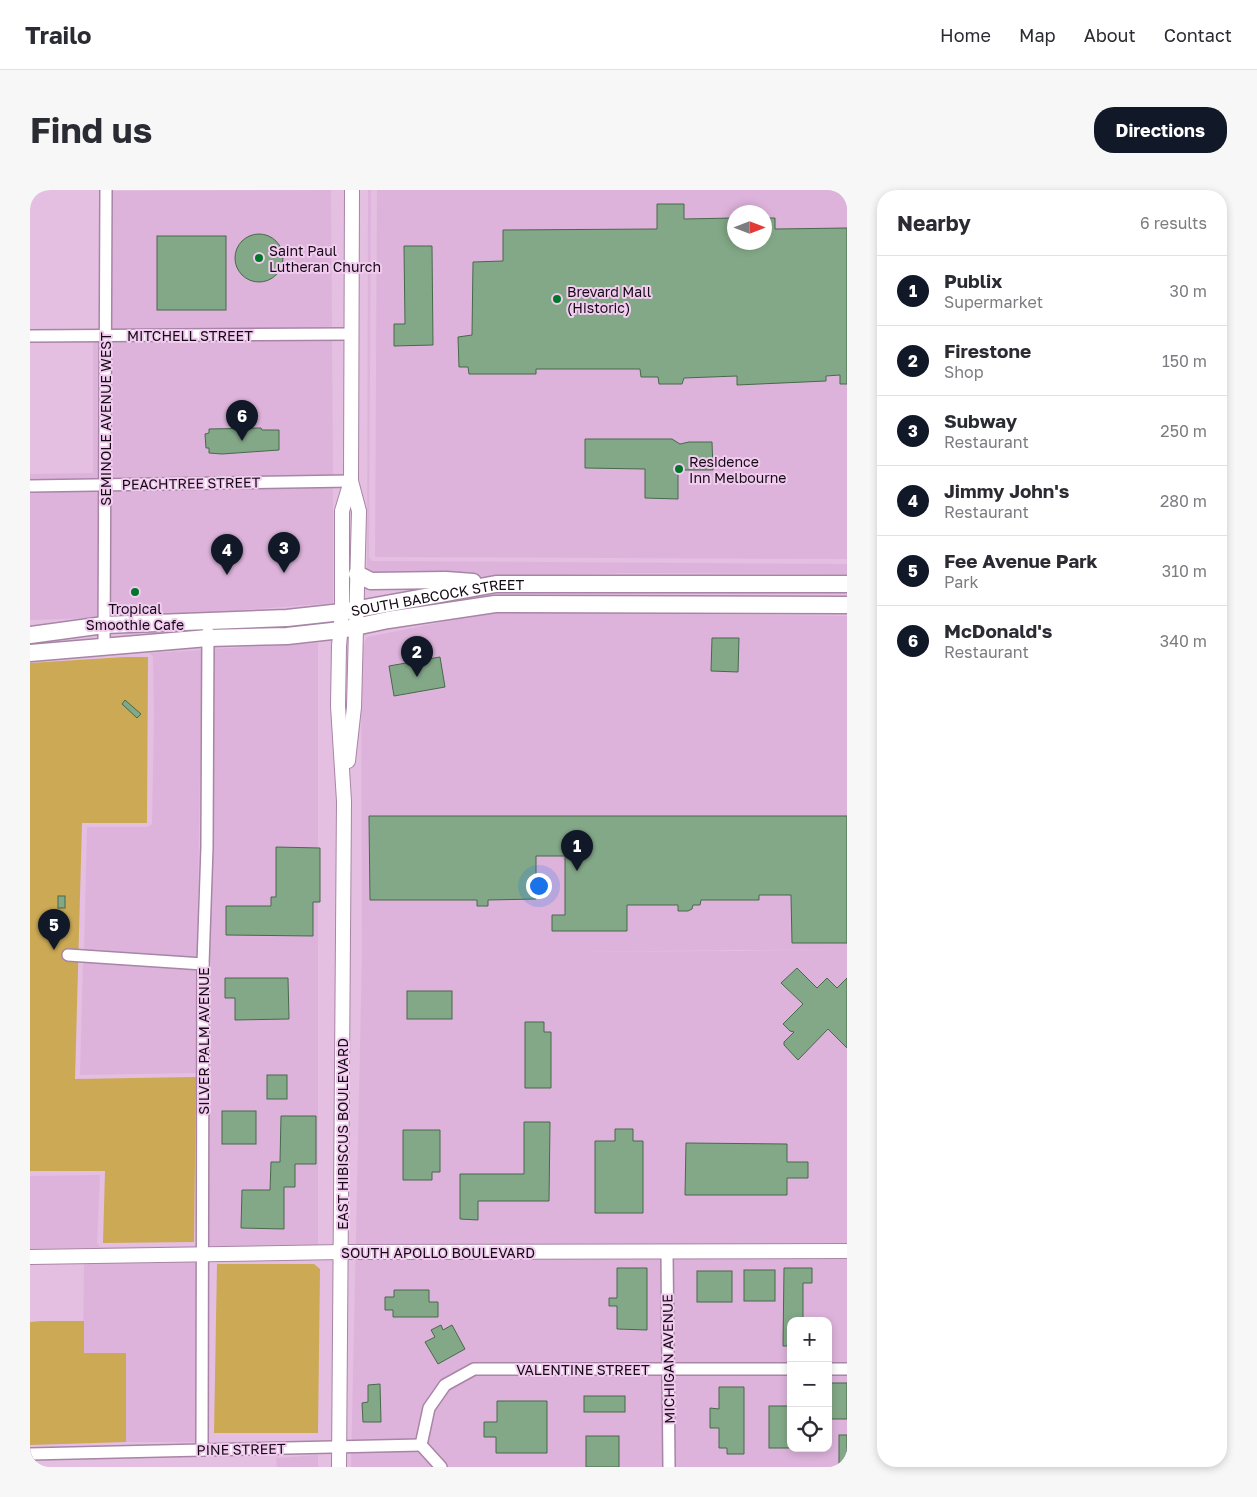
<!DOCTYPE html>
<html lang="en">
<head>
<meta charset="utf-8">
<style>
	body { margin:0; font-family:"Golos Text",sans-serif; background:#f7f7f7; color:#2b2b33 }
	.controls { position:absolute; right:15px; bottom:15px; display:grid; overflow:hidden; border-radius:10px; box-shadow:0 2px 8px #0003 }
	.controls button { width:45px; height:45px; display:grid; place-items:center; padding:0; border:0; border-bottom:1px solid #e1e1e2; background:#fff; color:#2b2b33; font:25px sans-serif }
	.compass { position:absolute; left:697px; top:15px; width:45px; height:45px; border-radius:50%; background:#fff; box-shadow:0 2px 8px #0003; rotate:90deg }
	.you { position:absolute; left:508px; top:695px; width:18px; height:18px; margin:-12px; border:4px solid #fff; border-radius:50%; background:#1a73e8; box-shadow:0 0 0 8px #1a73e833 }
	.badge { display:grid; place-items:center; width:32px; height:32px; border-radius:50%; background:#111827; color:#fff; font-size:16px; font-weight:700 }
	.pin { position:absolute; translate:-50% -41px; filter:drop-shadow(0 1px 2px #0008) }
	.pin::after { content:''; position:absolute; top:26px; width:18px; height:15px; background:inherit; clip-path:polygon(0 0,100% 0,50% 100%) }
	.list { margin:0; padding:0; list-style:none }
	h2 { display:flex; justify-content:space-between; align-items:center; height:65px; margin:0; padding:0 20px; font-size:21px }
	h2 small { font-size:16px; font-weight:400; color:#7c7c81 }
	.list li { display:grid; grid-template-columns:32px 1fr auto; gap:15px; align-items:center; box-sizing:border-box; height:70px; padding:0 20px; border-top:1px solid #e1e1e2 }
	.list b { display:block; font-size:19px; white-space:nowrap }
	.list p { margin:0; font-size:16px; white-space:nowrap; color:#7c7c81 }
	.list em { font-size:16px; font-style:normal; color:#7c7c81 }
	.icon { flex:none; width:28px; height:28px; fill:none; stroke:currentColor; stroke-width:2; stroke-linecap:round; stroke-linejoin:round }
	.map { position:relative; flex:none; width:817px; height:1277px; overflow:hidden; border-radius:20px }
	header { display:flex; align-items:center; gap:30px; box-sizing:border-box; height:70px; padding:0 25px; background:#fff; border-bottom:1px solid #e1e1e2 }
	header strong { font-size:24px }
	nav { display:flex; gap:28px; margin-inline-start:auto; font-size:18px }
	.intro { display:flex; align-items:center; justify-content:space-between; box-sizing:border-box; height:120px; padding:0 30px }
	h1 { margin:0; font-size:35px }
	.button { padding:12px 22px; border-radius:20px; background:#111827; color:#fff; font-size:18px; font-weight:700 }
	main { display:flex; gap:30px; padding:0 30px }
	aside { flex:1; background:#fff; border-radius:20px; box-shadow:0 2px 8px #0003 }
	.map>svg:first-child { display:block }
	.built { fill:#ddb3db; fill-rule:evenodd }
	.green { fill:#cba955 }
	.building { fill:#83a887; stroke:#47694b }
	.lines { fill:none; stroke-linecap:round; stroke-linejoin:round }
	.minor-casing { stroke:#a885a6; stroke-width:14 }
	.tertiary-casing { stroke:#a885a6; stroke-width:16 }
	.secondary-casing { stroke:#a885a6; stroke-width:19 }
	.minor { stroke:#fff; stroke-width:11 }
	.tertiary { stroke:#fff; stroke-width:14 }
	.secondary { stroke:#fff; stroke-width:16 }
	.poi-dot { fill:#00762b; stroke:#f1ccef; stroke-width:2 }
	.labels { text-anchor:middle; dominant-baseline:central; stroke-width:4; stroke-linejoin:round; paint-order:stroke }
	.poi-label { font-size:14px; fill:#150915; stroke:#f1ccef; text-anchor:start }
	.street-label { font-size:14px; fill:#150915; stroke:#f1ccef }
</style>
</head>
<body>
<header>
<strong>Trailo</strong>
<nav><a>Home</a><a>Map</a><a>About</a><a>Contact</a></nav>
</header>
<div class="intro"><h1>Find us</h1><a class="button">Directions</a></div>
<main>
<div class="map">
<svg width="817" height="1277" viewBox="0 0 817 1277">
	<rect width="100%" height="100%" fill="#e4bfe2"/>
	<g class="built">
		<polygon points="301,0 302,139 81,139 82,1"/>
		<polygon points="338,0 341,0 339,367 342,371 817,374 817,384 598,383 444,387 343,385 337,382"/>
		<path d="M347 0H817V369L345 367ZM704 22H734V52H704Z"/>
		<polygon points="63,150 68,150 68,290 0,291 0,284 63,283"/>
		<polygon points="81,150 302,150 303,286 81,290"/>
		<polygon points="303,296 303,413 138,426 81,428 81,301"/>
		<polygon points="68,301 68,428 0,430 0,302"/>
		<path d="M463 422 817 426V1277H321L332 764 331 461 337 447ZM814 759 706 761 535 762ZM761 1131H798V1258H761Z"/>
		<polygon points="288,453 288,1057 179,1058 179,774 184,459"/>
		<polygon points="172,460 167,768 54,761 57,637 117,637 122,634 124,526 123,467 120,463"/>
		<polygon points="53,772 167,779 167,883 50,885"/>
		<polygon points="70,985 67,1053 70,1057 167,1056 167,1058 54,1061 53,1058 0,1059 0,986"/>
		<polygon points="167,1069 166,1252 96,1252 96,1163 53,1163 54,1072"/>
		<polygon points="288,1265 288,1277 247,1277 246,1268"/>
	</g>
	<g class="green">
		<polygon points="95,467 118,467 117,633 52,633 45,889 166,887 164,1052 73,1053 75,981 0,981 0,473"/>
		<polygon points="187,1074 284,1074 290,1079 288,1243 184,1243"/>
		<polygon points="11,1131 54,1131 54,1163 96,1163 96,1252 0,1255 0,1132"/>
	</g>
	<g class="building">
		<polygon points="627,14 654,14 654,29 704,28 704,52 734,52 734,28 745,28 745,39 817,38 817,194 810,194 810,185 796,186 796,191 707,195 707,186 654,188 652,194 629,194 628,187 611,187 610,179 506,179 506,184 439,184 438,177 429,177 428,147 442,145 443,72 473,71 473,40 627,39"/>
		<circle cx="229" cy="68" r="24"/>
		<rect x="127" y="46" width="69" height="74"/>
		<polygon points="374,56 402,56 403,155 364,156 364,134 375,134"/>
		<polygon points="231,238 232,240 249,240 249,260 192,264 179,263 179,258 176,258 175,244 179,243 179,239"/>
		<polygon points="555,249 642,249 650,254 659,252 682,252 683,280 648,280 648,309 615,308 615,279 555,278"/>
		<polygon points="682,448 709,448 708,482 681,481"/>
		<polygon points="410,467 415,497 364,506 359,476"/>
		<polygon points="95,510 111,524 107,528 92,514"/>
		<polygon points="339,626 817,626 817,753 762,753 761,705 729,705 729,710 671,710 670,715 663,715 662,719 658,721 648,721 648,715 597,715 597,741 522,741 522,725 535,725 535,666 506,666 506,709 458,710 458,716 447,716 447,710 340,710"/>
		<polygon points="246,657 290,658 290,712 283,712 283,746 196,745 196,716 241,716 241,707 246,707"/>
		<rect x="28" y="706" width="7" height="12"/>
		<polygon points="767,778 787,798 797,788 807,798 817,788 817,858 798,839 768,870 754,855 754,852 764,842 760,841 753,834 773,814 751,793"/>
		<polygon points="195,788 258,788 259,829 205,830 205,808 195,808"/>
		<rect x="377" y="801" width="45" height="28"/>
		<polygon points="495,832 514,832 514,842 521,842 521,898 495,898"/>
		<rect x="237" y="885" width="20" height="24"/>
		<rect x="192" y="921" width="34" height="33"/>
		<polygon points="251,926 286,926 286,974 265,974 265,997 254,997 254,1039 211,1038 212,1000 240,1000 241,972 250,972"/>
		<polygon points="494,932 520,932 519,1011 448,1011 448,1030 430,1029 430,984 494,984"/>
		<polygon points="585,939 603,939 603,951 613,951 613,1023 565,1023 565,951 585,951"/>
		<polygon points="373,940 410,940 410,982 402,982 402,990 373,990"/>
		<polygon points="656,953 757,954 757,972 778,972 778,988 757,988 757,1005 655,1005"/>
		<polygon points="587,1078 617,1078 617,1140 587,1139 587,1116 579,1116 579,1108 587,1108"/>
		<polygon points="754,1078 782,1078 782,1093 773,1093 773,1131 761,1131 761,1156 753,1156"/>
		<rect x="714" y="1080" width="31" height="31"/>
		<rect x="667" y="1081" width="35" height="31"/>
		<polygon points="364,1100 399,1100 399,1112 408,1112 408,1127 363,1127 363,1120 355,1120 355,1107 364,1107"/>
		<polygon points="411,1135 413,1140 422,1135 435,1159 408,1174 395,1152 405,1147 401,1140"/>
		<rect x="801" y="1193" width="16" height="36"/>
		<polygon points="350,1194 351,1232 333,1232 332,1213 338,1212 338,1195"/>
		<polygon points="689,1197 714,1197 714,1264 697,1264 697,1258 689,1258 689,1238 680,1238 680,1218 689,1219"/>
		<rect x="554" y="1206" width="41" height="16"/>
		<polygon points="467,1211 517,1211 517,1263 466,1263 466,1247 454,1247 454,1232 467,1232"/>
		<rect x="739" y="1216" width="22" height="42"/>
		<rect x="809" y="1245" width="8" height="32"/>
		<rect x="556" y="1246" width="33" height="31"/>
	</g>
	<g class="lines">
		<g class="minor-casing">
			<g id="minor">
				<polyline points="0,146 320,144"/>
				<polyline points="0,296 321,291"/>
				<polyline points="74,457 76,0"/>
				<polyline points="38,765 173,774"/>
				<polyline points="637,1061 639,1277"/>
				<polyline points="798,1179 817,1179"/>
				<polyline points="391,1255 399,1218 415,1195 444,1179 761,1179"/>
				<polyline points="391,1255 411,1277"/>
				<polyline points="172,1260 173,774 177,657 178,442"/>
				<polyline points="0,1264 391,1255"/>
			</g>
		</g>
		<g class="tertiary-casing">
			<g id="tertiary">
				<polyline points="318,571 324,517 329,321 321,291 322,0"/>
				<polyline points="0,1067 312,1062 817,1061"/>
				<polyline points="309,1277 314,611 308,516 309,456 312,422 312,321 321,291"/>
			</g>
		</g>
		<g class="secondary-casing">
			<g id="secondary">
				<polyline points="327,384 341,391 416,390 443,392"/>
				<path id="s1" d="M0 445 74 435 257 428 312 422 466 394H817"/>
				<polyline points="0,463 178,448 257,446 311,440 358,430 465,414 817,415"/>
			</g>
		</g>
		<use href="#minor" class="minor"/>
		<use href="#tertiary" class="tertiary"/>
		<use href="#secondary" class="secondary"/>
	</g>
	<g class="poi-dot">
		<circle cx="229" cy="68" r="5"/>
		<circle cx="527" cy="109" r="5"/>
		<circle cx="649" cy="279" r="5"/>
		<circle cx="105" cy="402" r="5"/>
	</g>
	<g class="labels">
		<g class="poi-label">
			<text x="239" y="60">Saint Paul<tspan x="239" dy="16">Lutheran Church</tspan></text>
			<text x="537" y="101">Brevard Mall<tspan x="537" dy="16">(Historic)</tspan></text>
			<text x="659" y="271">Residence<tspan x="659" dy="16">Inn Melbourne</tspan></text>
			<text x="105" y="418" text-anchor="middle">Tropical<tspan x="105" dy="16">Smoothie Cafe</tspan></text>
		</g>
		<g class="street-label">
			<text x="160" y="145">MITCHELL STREET</text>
			<text transform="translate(75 229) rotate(-90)">SEMINOLE AVENUE WEST</text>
			<text transform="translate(161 293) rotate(-1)">PEACHTREE STREET</text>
			<text stroke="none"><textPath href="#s1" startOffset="410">SOUTH BABCOCK STREET</textPath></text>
			<text transform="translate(173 851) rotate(-90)">SILVER PALM AVENUE</text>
			<text transform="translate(312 944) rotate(-90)">EAST HIBISCUS BOULEVARD</text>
			<text x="408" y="1062">SOUTH APOLLO BOULEVARD</text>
			<text transform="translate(638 1169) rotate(-91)">MICHIGAN AVENUE</text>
			<text x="553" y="1179">VALENTINE STREET</text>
			<text transform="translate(211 1259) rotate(-1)">PINE STREET</text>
		</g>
	</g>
</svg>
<div class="controls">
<button>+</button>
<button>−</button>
<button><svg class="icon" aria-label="locate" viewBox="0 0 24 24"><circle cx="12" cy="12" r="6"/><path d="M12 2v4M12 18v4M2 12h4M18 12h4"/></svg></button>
</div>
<svg class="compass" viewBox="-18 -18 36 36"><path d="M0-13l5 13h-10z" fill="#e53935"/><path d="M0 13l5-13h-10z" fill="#7c7c81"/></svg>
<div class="you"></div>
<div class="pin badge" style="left:547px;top:681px">1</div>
<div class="pin badge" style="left:387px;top:487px">2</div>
<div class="pin badge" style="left:254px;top:383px">3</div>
<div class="pin badge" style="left:197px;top:385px">4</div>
<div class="pin badge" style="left:24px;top:760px">5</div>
<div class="pin badge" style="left:212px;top:251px">6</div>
</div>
<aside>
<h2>Nearby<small>6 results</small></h2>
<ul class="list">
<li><span class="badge">1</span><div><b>Publix</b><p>Supermarket</p></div><em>30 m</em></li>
<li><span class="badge">2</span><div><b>Firestone</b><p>Shop</p></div><em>150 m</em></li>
<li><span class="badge">3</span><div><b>Subway</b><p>Restaurant</p></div><em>250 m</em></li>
<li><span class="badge">4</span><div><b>Jimmy John's</b><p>Restaurant</p></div><em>280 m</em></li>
<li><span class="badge">5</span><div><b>Fee Avenue Park</b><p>Park</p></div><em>310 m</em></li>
<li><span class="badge">6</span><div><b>McDonald's</b><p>Restaurant</p></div><em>340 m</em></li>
</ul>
</aside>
</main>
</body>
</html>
